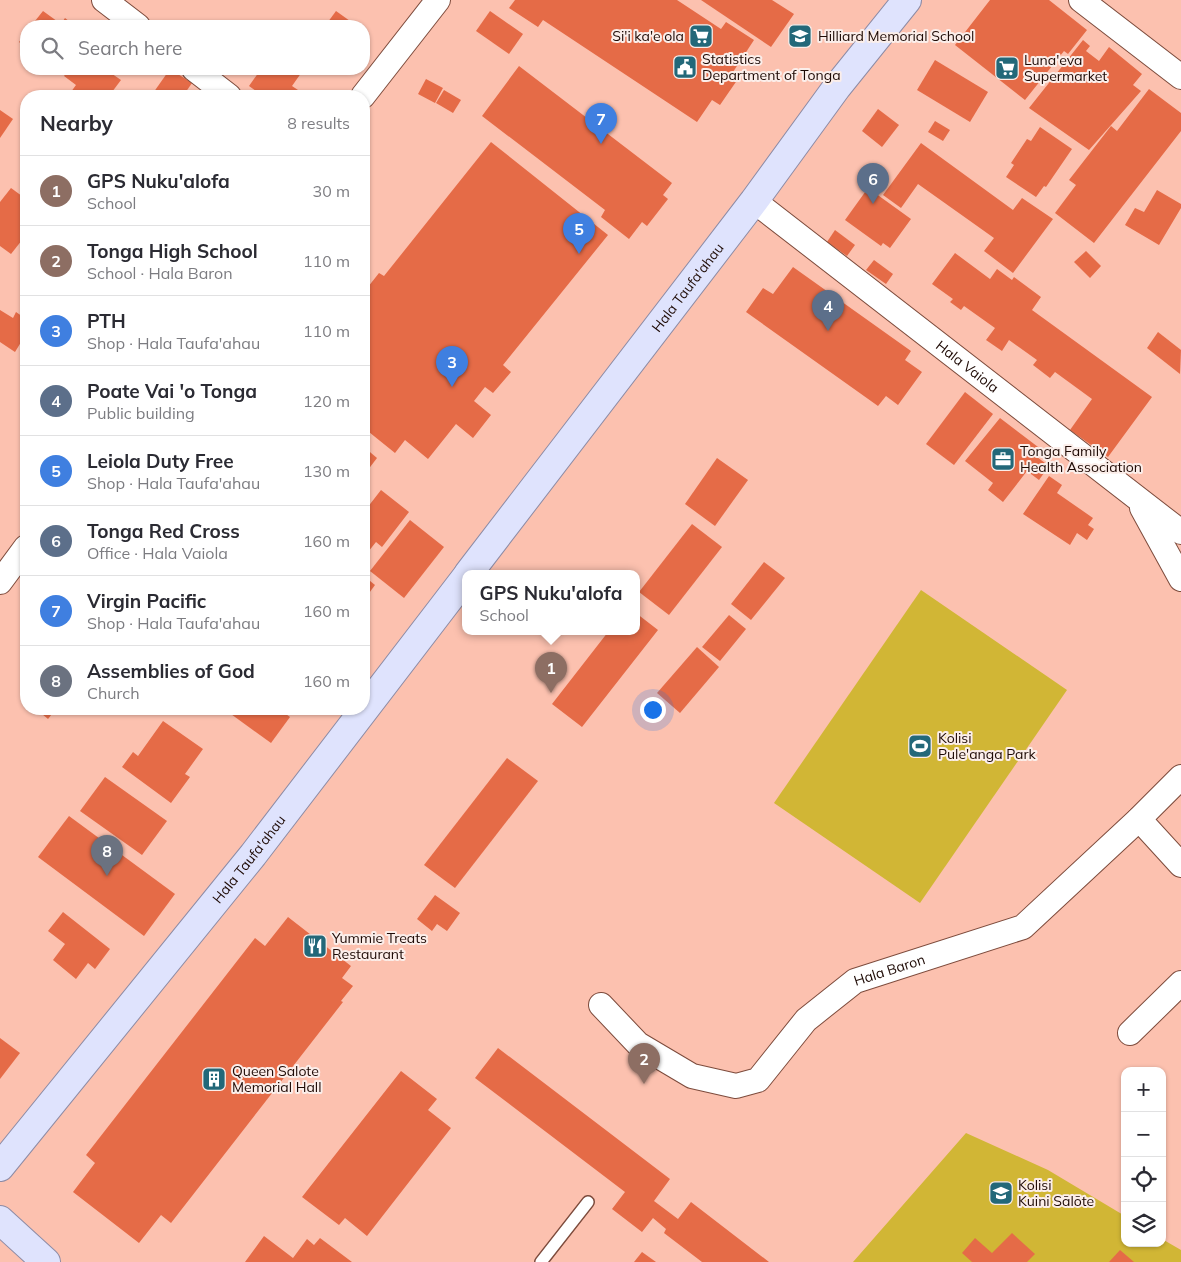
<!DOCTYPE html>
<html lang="en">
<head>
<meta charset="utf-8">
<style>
	body { margin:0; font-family:Mulish,sans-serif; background:#f7f7f7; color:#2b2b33 }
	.controls { position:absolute; right:15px; bottom:15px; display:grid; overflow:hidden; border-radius:10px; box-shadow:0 1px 4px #0004 }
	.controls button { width:45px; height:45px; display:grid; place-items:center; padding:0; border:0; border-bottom:1px solid #e1e1e2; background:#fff; color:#2b2b33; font:25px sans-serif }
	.you { position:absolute; left:652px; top:709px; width:18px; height:18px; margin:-12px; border:4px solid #fff; border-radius:50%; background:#1a73e8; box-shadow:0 0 0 8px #1a73e833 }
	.badge { display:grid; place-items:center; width:32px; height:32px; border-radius:50%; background:#ea580c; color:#fff; font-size:16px; font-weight:700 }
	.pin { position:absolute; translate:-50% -41px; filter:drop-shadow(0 1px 2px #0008) }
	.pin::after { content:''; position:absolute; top:26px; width:18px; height:15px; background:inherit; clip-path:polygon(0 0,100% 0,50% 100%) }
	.popup { position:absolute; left:462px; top:570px; width:178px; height:65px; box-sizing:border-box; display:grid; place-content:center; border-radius:10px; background:#fff; filter:drop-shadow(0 1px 4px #0005); font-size:16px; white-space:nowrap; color:#7c7c81 }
	.popup b { font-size:19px; color:#2b2b33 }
	.popup::after { content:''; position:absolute; left:50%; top:100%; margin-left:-10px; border:10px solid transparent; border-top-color:#fff }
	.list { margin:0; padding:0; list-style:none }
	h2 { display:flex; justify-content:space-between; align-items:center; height:65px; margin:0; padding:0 20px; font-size:21px }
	h2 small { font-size:16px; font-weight:400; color:#7c7c81 }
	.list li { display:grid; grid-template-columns:32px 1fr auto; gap:15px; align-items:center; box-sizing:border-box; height:70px; padding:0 20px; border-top:1px solid #e1e1e2 }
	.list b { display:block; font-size:19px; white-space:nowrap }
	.list p { margin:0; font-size:16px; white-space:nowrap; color:#7c7c81 }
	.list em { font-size:16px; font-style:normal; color:#7c7c81 }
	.icon { flex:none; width:28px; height:28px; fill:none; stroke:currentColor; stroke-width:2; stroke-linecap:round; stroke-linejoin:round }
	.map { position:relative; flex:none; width:1181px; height:1262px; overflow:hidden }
	.search { position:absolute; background:#fff; box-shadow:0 1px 4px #0004; left:20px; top:20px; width:350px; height:55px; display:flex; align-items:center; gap:12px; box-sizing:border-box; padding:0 18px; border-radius:20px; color:#7c7c81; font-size:19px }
	.panel { position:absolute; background:#fff; box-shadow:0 1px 4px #0004; left:20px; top:90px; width:350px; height:625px; border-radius:20px }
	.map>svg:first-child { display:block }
	.green { fill:#d1b635 }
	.building { fill:#e56b47 }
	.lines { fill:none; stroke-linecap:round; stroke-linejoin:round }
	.service-casing { stroke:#7d4b3c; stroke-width:14 }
	.minor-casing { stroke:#7d4b3c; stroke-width:26 }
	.primary-casing { stroke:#8d8ba5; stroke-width:30 }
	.service { stroke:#fff; stroke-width:11 }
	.minor { stroke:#fff; stroke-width:24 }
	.primary { stroke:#dfe3fd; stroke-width:28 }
	.labels { text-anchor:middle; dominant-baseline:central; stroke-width:4; stroke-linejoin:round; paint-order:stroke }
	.poi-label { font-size:14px; fill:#1e0a05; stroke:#fbeeea; text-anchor:start }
	.street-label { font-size:14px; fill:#1e0a05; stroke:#fbeeea }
</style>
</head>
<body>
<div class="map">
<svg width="1181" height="1262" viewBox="0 0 1181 1262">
	<rect width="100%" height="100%" fill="#fcc1af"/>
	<g class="green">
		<polygon points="921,590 1067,690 920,903 774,803"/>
		<polygon points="966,1133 1048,1170 1125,1216 1125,1243 1162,1243 1162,1239 1181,1250 1181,1262 853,1262"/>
	</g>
	<g class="building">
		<polygon points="515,0 677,0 721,29 726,22 754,40 733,72 740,76 720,105 712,100 697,122 543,20 538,27 509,8"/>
		<polygon points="701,0 772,0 794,14 771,47"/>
		<polygon points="990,0 1049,0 1087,30 1068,54 1064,51 1025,100 955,45"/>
		<polygon points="43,11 61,24 65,18 75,26 31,26"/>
		<polygon points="336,11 357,26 325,26"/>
		<polygon points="490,11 523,34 509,54 476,31"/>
		<polygon points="26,33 26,48 19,42"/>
		<polygon points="1083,40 1090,46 1086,51 1099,61 1109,47 1142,74 1133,85 1141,91 1089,150 1029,108"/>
		<polygon points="935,60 988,92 970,122 917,90"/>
		<polygon points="519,66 672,183 663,195 668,199 647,226 642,222 629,239 601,217 605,210 482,116"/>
		<polygon points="69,69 105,69 121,80 109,96 92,96 88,93 85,96 68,96 76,85 64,76"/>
		<polygon points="170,69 192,83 183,96 151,96"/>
		<polygon points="261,69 304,69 292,86 307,96 263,96 249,86"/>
		<polygon points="426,79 443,88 435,103 418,94"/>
		<polygon points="1149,89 1181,113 1181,131 1094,243 1055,213 1076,185 1069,180 1111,126 1117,131"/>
		<polygon points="444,90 461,100 453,113 436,103"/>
		<polygon points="878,109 899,125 882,147 862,131"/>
		<polygon points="0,110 13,119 0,138"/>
		<polygon points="935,121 950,130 943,141 928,132"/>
		<polygon points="1040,127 1072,149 1046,187 1044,186 1036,197 1006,177 1014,165 1011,163 1027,139 1031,141"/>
		<polygon points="491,142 608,235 503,365 511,372 493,393 485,387 474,401 491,415 473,438 456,424 428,459 405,440 395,453 364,428 364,292 379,273 384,276"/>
		<polygon points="921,143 1013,210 1022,198 1053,219 1013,273 984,251 994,238 918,184 901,208 883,195"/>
		<polygon points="11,188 26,199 26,235 11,254 0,246 0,202"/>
		<polygon points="868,188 911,219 890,248 883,243 881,246 845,220"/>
		<polygon points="1157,190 1181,204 1181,208 1159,245 1125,225 1135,208 1144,212"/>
		<polygon points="835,230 855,245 847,256 827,242"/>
		<polygon points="1086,251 1101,266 1090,278 1074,262"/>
		<polygon points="955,253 990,279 997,269 1012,280 1014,277 1041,297 1032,310 1152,397 1108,457 1070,430 1092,399 1055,372 1050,378 1033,365 1037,360 1009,340 1002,351 986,340 995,328 964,306 961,310 950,302 953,299 932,284"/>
		<polygon points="874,260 893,274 886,284 866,270"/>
		<polygon points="793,267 911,351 905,360 922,372 898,405 886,396 878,406 746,312 763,288 773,294"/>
		<polygon points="0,310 13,318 16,312 26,319 26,334 15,352 0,342"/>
		<polygon points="1158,332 1181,350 1180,374 1147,348"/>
		<polygon points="965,392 993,414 954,465 926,444"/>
		<polygon points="1000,418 1042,450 1037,457 1049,466 1039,480 1027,471 1003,502 988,490 993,483 965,461"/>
		<polygon points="364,447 377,458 364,475"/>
		<polygon points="717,458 748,480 715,526 685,504"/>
		<polygon points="1049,476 1062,485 1057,493 1093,518 1088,525 1094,529 1087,540 1077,533 1070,545 1023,514"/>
		<polygon points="381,490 409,512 382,547 376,542 364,557 364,505 367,508"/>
		<polygon points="410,520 444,547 404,598 370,571"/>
		<polygon points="692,524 722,547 669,615 639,592"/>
		<polygon points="764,562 785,578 751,620 731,604"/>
		<polygon points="364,576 375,585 364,600"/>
		<polygon points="636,613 658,630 582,727 552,704 608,632 636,632"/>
		<polygon points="729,615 746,629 720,661 702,647"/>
		<polygon points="697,647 719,667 680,713 657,693"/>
		<polygon points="36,709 56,709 48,719"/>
		<polygon points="224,709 279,709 290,717 271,743"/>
		<polygon points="163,721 203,749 185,774 190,777 171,803 122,767 133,752 138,756"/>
		<polygon points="507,758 538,781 455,888 424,865"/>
		<polygon points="105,777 167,821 142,855 80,811"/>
		<polygon points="69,816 175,894 144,936 38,857"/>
		<polygon points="435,895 460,913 447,931 437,924 432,931 417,919"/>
		<polygon points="63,912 110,949 95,969 88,963 76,979 53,960 65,944 48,931"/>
		<polygon points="288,917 351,966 342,978 353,986 341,1001 343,1002 171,1223 161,1215 139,1243 73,1192 95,1163 86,1155 255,938 265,946"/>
		<polygon points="0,1038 20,1053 0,1079"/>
		<polygon points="498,1048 670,1179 654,1201 678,1219 691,1202 769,1262 702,1262 664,1233 666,1229 653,1218 642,1232 612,1209 625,1192 475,1078"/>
		<polygon points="401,1071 437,1099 428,1110 451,1128 367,1236 345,1218 339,1225 302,1197"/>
		<polygon points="1012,1233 1035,1254 1027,1262 972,1262 962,1253 975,1238 992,1253"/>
		<polygon points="264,1236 293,1258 307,1239 314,1245 320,1238 352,1262 245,1262"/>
		<polygon points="1120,1250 1134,1262 1109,1262"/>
		<polygon points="642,1252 656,1262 634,1262"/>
	</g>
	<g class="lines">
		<g class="service-casing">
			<polyline id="service" points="541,1262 588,1202"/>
		</g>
		<g class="minor-casing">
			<g id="minor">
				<polyline points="104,0 138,26"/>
				<polyline points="1081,0 1181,77"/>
				<polyline points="194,69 229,96"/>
				<polyline points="363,96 438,0"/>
				<path id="s1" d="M754 201 1181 532"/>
				<polyline points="1142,508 1181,579"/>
				<polyline points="0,582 26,547"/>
				<polyline points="1139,819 1181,865"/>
				<path id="s2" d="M601 1005 638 1044 692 1076 736 1086 758 1080 806 1020 855 981 1023 927 1139 819 1181 777"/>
				<polyline points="1130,1033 1181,983"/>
			</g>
		</g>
		<g class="primary-casing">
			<g id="primary">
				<path id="s3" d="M468 574 754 201 837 87 907 0"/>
				<path id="s4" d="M0 1167 253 855 466 577"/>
				<polyline points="0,1220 46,1262"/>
			</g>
		</g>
		<use href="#service" class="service"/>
		<use href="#minor" class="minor"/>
		<use href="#primary" class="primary"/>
	</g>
	<defs>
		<g id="supermarket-square" transform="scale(1.25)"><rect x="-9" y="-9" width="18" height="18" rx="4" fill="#236879" stroke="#fbeeea"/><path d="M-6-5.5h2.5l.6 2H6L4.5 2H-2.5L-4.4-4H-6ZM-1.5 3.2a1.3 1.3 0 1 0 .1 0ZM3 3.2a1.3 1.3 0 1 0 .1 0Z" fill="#fff"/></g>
		<g id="school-square" transform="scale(1.25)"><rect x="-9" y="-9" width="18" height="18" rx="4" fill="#236879" stroke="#fbeeea"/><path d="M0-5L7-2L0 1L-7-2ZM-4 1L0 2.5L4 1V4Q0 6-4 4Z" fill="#fff"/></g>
		<g id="civic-square" transform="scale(1.25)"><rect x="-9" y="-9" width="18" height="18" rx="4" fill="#236879" stroke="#fbeeea"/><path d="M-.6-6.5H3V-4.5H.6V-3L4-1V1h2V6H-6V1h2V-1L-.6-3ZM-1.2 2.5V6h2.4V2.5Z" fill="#fff"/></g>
		<g id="office-square" transform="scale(1.25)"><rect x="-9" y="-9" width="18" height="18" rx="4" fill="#236879" stroke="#fbeeea"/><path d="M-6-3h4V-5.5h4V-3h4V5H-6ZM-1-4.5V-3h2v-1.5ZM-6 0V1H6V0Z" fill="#fff"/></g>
		<g id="stadium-square" transform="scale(1.25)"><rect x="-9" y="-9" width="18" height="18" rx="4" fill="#236879" stroke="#fbeeea"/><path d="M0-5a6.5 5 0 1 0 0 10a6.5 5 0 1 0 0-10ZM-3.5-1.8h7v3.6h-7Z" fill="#fff"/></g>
		<g id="restaurant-square" transform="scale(1.25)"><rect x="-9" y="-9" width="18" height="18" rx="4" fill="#236879" stroke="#fbeeea"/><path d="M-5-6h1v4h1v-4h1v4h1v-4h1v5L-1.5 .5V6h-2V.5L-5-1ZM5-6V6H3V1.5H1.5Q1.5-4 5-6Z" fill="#fff"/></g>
		<g id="building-square" transform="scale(1.25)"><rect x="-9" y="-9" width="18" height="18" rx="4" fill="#236879" stroke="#fbeeea"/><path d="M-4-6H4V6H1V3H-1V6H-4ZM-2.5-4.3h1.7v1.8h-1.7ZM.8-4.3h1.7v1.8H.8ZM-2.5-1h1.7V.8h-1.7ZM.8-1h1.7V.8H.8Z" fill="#fff"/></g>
	</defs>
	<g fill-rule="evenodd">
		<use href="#supermarket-square" x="701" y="36"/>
		<use href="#school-square" x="800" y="36"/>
		<use href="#civic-square" x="685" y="67"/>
		<use href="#supermarket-square" x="1007" y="68"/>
		<use href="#office-square" x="1003" y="459"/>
		<use href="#stadium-square" x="920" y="746"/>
		<use href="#restaurant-square" x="315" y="946"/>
		<use href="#building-square" x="214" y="1079"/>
		<use href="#school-square" x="1001" y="1193"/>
	</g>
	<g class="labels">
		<g class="poi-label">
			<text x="684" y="36" text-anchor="end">Si'i ka'e ola</text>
			<text x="818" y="36">Hilliard Memorial School</text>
			<text x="702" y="59">Statistics<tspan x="702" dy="16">Department of Tonga</tspan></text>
			<text x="1024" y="60">Luna'eva<tspan x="1024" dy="16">Supermarket</tspan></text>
			<text x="1020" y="451">Tonga Family<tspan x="1020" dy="16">Health Association</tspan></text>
			<text x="938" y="738">Kolisi<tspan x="938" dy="16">Pule'anga Park</tspan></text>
			<text x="332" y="938">Yummie Treats<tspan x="332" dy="16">Restaurant</tspan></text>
			<text x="232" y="1071">Queen Salote<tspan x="232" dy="16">Memorial Hall</tspan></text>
			<text x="1018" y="1185">Kolisi<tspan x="1018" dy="16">Kuini Sālōte</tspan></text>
		</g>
		<g class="street-label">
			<text stroke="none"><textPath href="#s3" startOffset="361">Hala Taufa'ahau</textPath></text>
			<text stroke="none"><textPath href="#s1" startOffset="270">Hala Vaiola</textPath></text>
			<text stroke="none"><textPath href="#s4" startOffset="396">Hala Taufa'ahau</textPath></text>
			<text stroke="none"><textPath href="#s2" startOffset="360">Hala Baron</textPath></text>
		</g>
	</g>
</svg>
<div class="controls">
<button>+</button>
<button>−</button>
<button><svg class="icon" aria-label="locate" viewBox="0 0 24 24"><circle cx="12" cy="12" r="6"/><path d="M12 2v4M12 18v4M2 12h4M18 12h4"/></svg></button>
<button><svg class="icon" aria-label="layers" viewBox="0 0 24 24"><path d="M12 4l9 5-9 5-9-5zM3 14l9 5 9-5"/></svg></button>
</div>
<div class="you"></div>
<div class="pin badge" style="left:551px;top:693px;background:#8d6e63">1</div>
<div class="popup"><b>GPS Nuku'alofa</b>School</div>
<div class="pin badge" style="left:644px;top:1084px;background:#8d6e63">2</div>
<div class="pin badge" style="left:452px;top:387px;background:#3f7fe0">3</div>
<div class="pin badge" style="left:828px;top:331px;background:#5c6f8a">4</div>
<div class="pin badge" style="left:579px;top:254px;background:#3f7fe0">5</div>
<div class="pin badge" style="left:873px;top:204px;background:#5c6f8a">6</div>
<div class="pin badge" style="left:601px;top:144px;background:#3f7fe0">7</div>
<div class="pin badge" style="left:107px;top:876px;background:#6b7280">8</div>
<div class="search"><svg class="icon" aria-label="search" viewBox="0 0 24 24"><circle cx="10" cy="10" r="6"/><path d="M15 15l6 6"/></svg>Search here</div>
<section class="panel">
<h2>Nearby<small>8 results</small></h2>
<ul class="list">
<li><span class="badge" style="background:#8d6e63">1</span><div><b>GPS Nuku'alofa</b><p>School</p></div><em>30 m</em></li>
<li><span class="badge" style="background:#8d6e63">2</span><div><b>Tonga High School</b><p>School · Hala Baron</p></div><em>110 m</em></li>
<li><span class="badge" style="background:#3f7fe0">3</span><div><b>PTH</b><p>Shop · Hala Taufa'ahau</p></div><em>110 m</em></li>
<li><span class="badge" style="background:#5c6f8a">4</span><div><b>Poate Vai 'o Tonga</b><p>Public building</p></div><em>120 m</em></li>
<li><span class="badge" style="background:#3f7fe0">5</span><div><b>Leiola Duty Free</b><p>Shop · Hala Taufa'ahau</p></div><em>130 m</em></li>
<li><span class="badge" style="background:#5c6f8a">6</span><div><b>Tonga Red Cross</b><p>Office · Hala Vaiola</p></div><em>160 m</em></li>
<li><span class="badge" style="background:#3f7fe0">7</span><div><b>Virgin Pacific</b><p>Shop · Hala Taufa'ahau</p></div><em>160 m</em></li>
<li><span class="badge" style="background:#6b7280">8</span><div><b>Assemblies of God</b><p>Church</p></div><em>160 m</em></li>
</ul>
</section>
</div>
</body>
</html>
